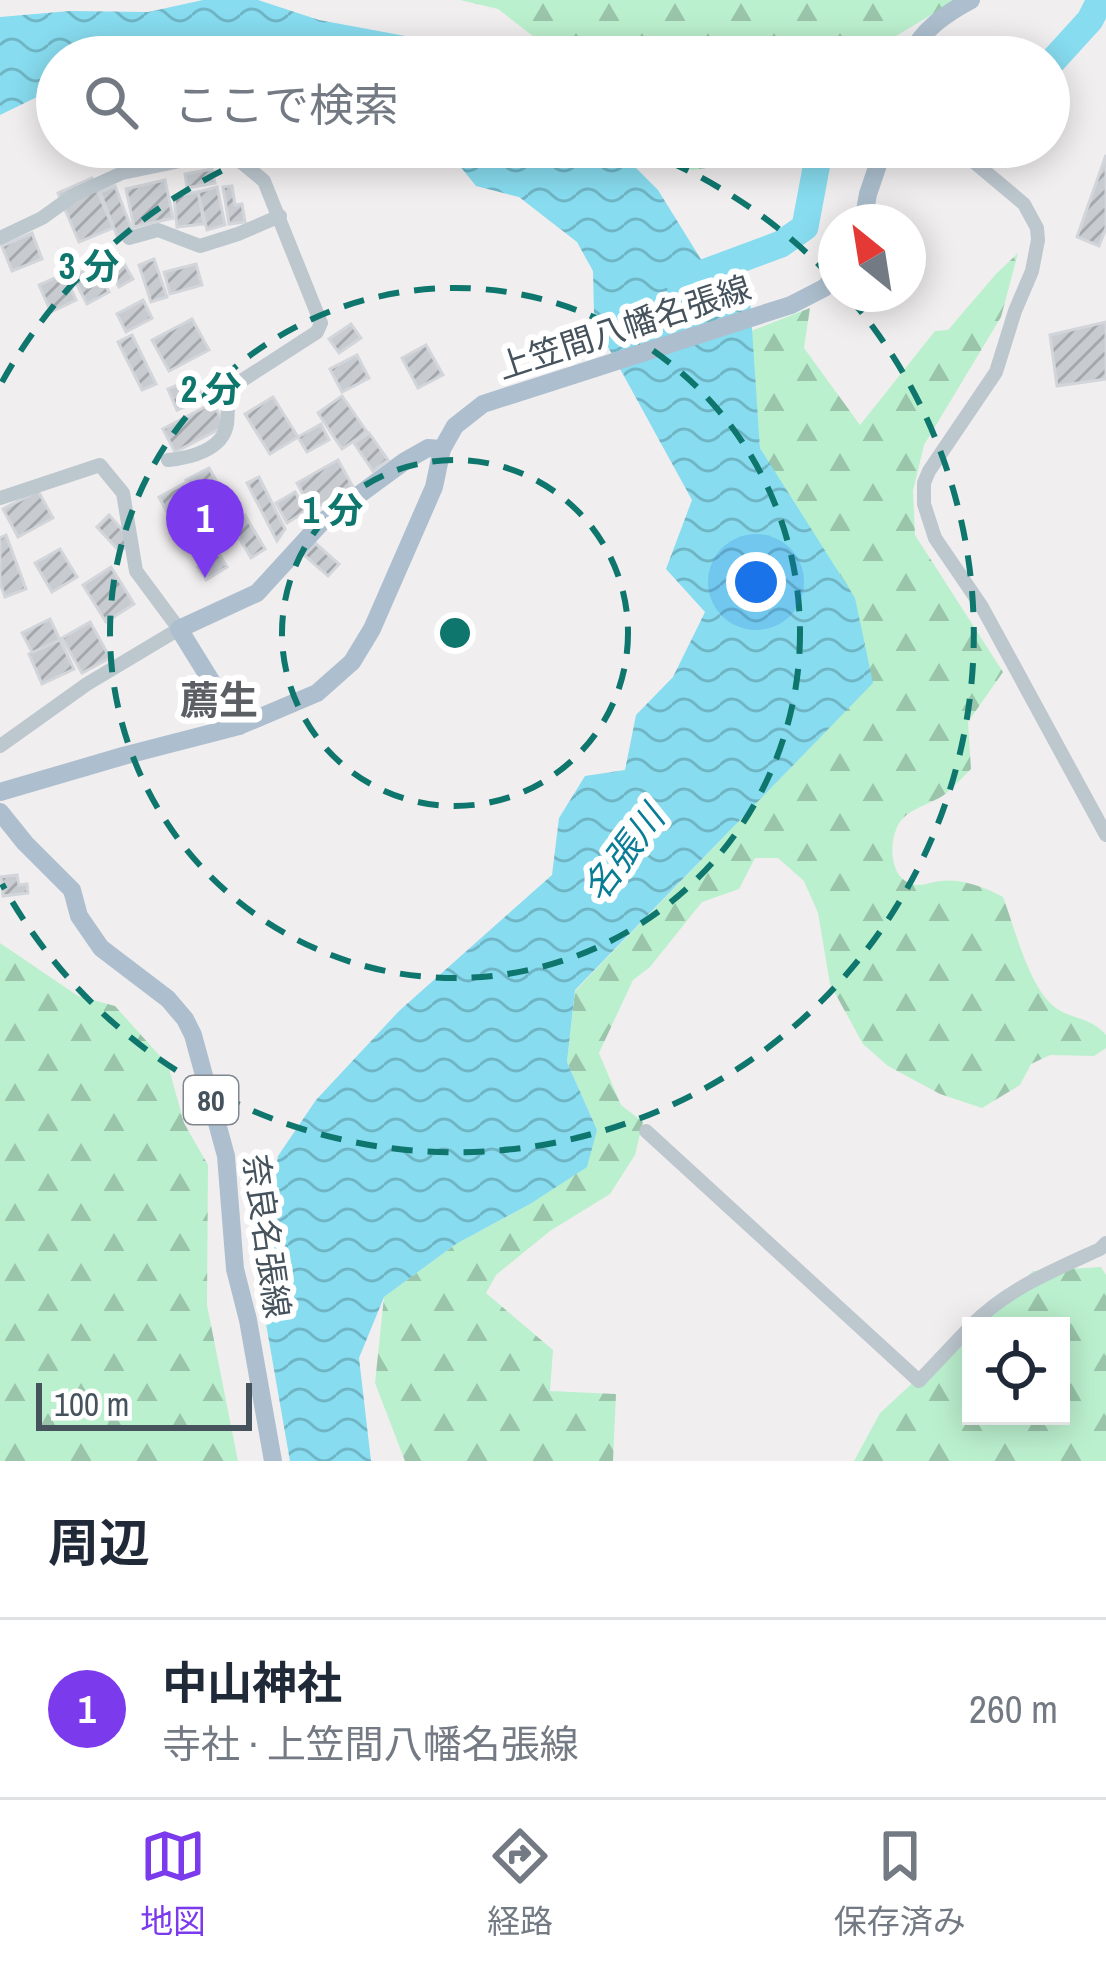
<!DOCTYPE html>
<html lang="ja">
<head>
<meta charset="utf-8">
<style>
	body { margin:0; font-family:"Archivo Narrow","Noto Sans JP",sans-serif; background:#f2f2f3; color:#1f2937 }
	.controls { position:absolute; right:36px; bottom:36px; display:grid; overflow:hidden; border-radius:0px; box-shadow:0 6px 30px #0003 }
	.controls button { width:108px; height:108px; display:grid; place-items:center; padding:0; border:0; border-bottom:3px solid #e0e1e3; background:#fff; color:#1f2937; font:60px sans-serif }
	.compass { position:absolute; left:818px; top:204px; width:108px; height:108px; border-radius:50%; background:#fff; box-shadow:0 6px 30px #0003; rotate:330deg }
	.scale { position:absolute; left:36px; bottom:30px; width:216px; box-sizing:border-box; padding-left:12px; border:6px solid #46535d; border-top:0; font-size:33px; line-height:42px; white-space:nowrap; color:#46535d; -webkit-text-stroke:9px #fff; paint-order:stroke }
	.you { position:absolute; left:756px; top:582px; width:42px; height:42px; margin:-30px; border:9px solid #fff; border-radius:50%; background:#1a73e8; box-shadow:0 0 0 18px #1a73e833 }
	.badge { display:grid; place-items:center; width:78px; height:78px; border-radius:50%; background:#7c3aed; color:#fff; font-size:39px; font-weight:700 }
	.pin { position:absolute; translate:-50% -99px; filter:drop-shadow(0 3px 6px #0008) }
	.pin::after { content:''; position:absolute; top:63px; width:42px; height:36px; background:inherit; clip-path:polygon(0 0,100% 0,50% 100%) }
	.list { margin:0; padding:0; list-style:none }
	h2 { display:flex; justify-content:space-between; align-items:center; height:156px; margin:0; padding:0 48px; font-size:51px }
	h2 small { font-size:39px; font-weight:400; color:#747a83 }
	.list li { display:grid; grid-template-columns:78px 1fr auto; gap:36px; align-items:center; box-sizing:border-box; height:180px; padding:0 48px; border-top:3px solid #e0e1e3 }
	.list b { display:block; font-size:45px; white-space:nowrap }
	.list p { margin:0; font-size:39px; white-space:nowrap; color:#747a83 }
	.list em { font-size:39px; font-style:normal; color:#747a83 }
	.icon { flex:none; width:66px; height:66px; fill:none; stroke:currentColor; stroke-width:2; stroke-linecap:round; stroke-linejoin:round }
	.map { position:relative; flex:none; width:1106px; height:1461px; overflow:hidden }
	.search { position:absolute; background:#fff; box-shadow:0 6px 30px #0003; left:36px; right:36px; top:36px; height:132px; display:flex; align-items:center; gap:30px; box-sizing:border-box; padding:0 42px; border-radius:66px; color:#747a83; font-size:45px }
	.sheet { height:336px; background:#fff }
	nav { display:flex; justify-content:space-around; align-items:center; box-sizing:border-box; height:168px; border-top:3px solid #e0e1e3; background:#fff; font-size:33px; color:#747a83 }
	nav a { display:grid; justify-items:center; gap:6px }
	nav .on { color:#7c3aed }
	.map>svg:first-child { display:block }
	.forest { fill:url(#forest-firs) }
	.water { fill:url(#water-waves) }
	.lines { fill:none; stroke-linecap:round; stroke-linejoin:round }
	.river { stroke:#87dcef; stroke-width:27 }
	.building { fill:url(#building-hatch); stroke:#d2d5da; stroke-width:3 }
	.minor { stroke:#bcc7ce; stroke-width:14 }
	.major { stroke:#adbfce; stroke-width:18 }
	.ring { fill:none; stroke:#0f766e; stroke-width:6; stroke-dasharray:21 15 }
	.labels { text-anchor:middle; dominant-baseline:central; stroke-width:12; stroke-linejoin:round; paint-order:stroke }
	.shield { fill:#fff; stroke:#7e878e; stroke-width:3 }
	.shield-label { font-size:30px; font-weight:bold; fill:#46535d }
	.street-label { font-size:33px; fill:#46535d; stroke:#fff }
	.water-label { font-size:36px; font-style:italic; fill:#097d96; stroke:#fff }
	.quarter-label { font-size:39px; font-weight:bold; fill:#5b5f64; stroke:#fff }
	.centre { fill:#0f766e; stroke:#fff; stroke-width:6 }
	.ring-label { font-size:36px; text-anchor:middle; font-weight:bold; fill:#0f766e; stroke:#fff; stroke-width:12; stroke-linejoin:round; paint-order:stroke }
</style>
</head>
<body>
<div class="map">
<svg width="1106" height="1461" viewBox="0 0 1106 1461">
	<defs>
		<pattern id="forest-firs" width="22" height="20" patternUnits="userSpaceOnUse" patternTransform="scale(3)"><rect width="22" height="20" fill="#bbf0ce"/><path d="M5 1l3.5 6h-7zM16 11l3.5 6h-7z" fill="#9ac5aa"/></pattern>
		<pattern id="water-waves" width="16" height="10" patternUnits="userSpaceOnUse" patternTransform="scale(3)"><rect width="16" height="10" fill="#87dcef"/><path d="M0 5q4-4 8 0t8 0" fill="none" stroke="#70b5c5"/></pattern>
		<pattern id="building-hatch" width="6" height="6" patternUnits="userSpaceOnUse" patternTransform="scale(3)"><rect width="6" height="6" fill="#c8ccd1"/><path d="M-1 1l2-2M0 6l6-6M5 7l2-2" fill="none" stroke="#a4a8ad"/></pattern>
	</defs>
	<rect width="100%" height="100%" fill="#f1eeef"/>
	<g class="forest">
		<polygon points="460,0 956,0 861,57 560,57 498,9"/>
		<polygon points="666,147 776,147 759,161 692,170"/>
		<path d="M1018 253 1001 317 924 445 913 491 915 535 1003 672 968 722 971 769C963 777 954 787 944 795 932 803 913 808 903 818 888 834 887 877 912 884 922 887 930 882 940 881 960 878 985 887 1003 897 1015 928 1029 989 1056 1008 1073 1020 1091 1017 1106 1035V1048L1094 1056 1050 1055 1031 1064 1020 1085 982 1108 940 1094 888 1066 863 1044 830 984 818 913 804 881 778 858H755L739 889 702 902 650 967 633 980 599 1053 621 1105 643 1122 635 1155 610 1194 550 1231 496 1275 486 1293 553 1350 550 1391 616 1394 613 1461H405L375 1383 384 1297 456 1244 530 1204 597 1130 567 1062 575 991 872 683 775 473 760 448 751 331 810 308 804 348 860 425 935 331 948 330 996 274Z"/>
		<polygon points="0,943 78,996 115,1006 168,1065 184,1123 208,1165 207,1305 238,1461 0,1461"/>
		<polygon points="1101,1267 1106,1275 1106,1461 854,1461 880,1413 971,1329 971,1416 1061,1416 1061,1326 974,1326 1033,1271"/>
	</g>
	<g class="water">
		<polygon points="203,0 258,0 319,20 427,40 467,57 57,57 57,93 37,97 0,115 0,17 70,11 148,12"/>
		<polygon points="410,147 615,147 658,190 707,269 750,299 760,448 855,598 873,683 575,990 567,1062 597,1130 587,1167 530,1204 456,1244 384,1297 359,1358 371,1461 290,1461 255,1261 269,1209 278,1156 316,1100 399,1011 552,875 559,818 585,776 625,770 636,715 673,677 705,612 666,569 692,500 602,336 594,314 593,271 577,242 519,197 476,186 455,160"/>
	</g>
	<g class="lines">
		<g class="river">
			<polyline points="1049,65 1090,20 1100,0"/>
			<polyline points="679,282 781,244 805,227 820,147"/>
		</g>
	</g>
	<g class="building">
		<polygon points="1106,155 1106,228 1099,246 1077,237"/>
		<polygon points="212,169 215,183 187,188 185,174"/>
		<polygon points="92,178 113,228 79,242 58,193"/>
		<polygon points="165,180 173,218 134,227 126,189"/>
		<polygon points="115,186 132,230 117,236 100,192"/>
		<polygon points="232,186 235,205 242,204 245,222 229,224 223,187"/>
		<polygon points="217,187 225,225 207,230 198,192"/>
		<polygon points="198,192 204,224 177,227 174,196"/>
		<polygon points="32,233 42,259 12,271 2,246"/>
		<polygon points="119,255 133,279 119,287 105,262"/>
		<polygon points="154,259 167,297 151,302 139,265"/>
		<polygon points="196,264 202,285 170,294 164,272"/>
		<polygon points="94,265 109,292 87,304 73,277"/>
		<polygon points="64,274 76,300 51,312 39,285"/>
		<polygon points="143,300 152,318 126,332 117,314"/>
		<polygon points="192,319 209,350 169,371 152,340"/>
		<polygon points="1106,322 1106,379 1057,386 1050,335"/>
		<polygon points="351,324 361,338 339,353 329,339"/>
		<polygon points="132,335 156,384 142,390 118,342"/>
		<polygon points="426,345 443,375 418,388 402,358"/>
		<polygon points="357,355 369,378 342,392 330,369"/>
		<polygon points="194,378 203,399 177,410 168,389"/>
		<polygon points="342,396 367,432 342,449 318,413"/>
		<polygon points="273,397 298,437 270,454 245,414"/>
		<polygon points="213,403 225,426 175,452 163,429"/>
		<polygon points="321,424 329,440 307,452 298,437"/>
		<polygon points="369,433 388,460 373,471 354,443"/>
		<polygon points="338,460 353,487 312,510 297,483"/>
		<polygon points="209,468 226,498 203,511 186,480"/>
		<polygon points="259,477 285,529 277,541 247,483"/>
		<polygon points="185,483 200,511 174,525 159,497"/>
		<polygon points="38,491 53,518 18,537 3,509"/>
		<polygon points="295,492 306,511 287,523 276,503"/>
		<polygon points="109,515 132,541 120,552 97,527"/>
		<polygon points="245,515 265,549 251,558 231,524"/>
		<polygon points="6,535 26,589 5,597 0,583 0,538"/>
		<polygon points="315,543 339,564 328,576 304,555"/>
		<polygon points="60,549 77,577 52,592 35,563"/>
		<polygon points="219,554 227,567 206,580 198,567"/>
		<polygon points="111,567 134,604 106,622 83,585"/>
		<polygon points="50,619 60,640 33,654 22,633"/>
		<polygon points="90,622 110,658 82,673 62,638"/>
		<polygon points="60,640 74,669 42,684 29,654"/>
		<polygon points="17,875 19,885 27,884 28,893 3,896 1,877"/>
	</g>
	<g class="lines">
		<g class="minor">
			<polyline points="956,147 1024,204 1037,228 1038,240 1032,271 1015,311 996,372 929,471 924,483 924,504 935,538 982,607 1106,835"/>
			<path d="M0 238 42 218 74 195 122 173 190 159 234 156 264 181 321 323 317 332 235 385C225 398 229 408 227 424 223 450 190 458 168 460"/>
			<polyline points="129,238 158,230 200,246 238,234 280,216"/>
			<polyline points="0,498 100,465 123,493 136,571 179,629 87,684 0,746"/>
			<polyline points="646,1131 919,1381 971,1326"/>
			<path d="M971 1326C1007 1289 1054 1270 1100 1249L1106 1243"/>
		</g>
		<g class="major">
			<path d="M909 57C923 29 945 14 971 0"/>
			<polyline points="863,222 868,194 884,147"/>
			<polyline points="239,726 179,629 257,593 322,522 405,461 428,448 442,449"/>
			<polyline points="0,792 123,756 239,726 317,693 352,662 372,629 434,487 442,449 455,426 483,404 791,305 824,288 836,276"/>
			<polyline points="0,812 25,843 72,890 79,916 101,948 168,999 185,1019 193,1035 226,1156 235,1269 248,1320 273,1461"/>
		</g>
	</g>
	<g class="ring">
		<circle cx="455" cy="633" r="173"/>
		<circle cx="455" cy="633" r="345"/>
		<path d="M2 382A518 518 0 0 1 274 148M636 148A518 518 0 0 1 834 280M849 297A518 518 0 1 1 2 884"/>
	</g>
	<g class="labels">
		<rect class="shield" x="184" y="1076" width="54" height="48" rx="9"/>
		<g class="shield-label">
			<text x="211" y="1100">80</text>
		</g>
		<g class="street-label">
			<text transform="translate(624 327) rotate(-18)">上笠間八幡名張線</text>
			<text transform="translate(267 1236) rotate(82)">奈良名張線</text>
		</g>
		<g class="water-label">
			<text transform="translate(623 853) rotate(-53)">名張川</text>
		</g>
		<g class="quarter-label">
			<text x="219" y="700">薦生</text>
		</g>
	</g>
	<circle cx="455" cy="633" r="18" class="centre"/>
	<g class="ring-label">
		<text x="89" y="279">3 分</text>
		<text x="211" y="402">2 分</text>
		<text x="333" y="523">1 分</text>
	</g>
</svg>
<div class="controls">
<button><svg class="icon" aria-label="locate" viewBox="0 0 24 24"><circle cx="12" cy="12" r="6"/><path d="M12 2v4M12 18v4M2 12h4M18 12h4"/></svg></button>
</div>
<svg class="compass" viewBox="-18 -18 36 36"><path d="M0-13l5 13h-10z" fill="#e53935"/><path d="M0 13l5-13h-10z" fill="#747a83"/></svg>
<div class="scale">100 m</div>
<div class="you"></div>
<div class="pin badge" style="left:205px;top:578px">1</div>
<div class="search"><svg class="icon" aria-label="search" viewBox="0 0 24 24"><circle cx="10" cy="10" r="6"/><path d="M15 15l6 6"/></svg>ここで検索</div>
</div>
<section class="sheet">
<h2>周辺<small></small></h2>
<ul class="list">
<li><span class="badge">1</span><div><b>中山神社</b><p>寺社 · 上笠間八幡名張線</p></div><em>260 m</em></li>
</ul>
</section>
<nav>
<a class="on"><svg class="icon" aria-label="map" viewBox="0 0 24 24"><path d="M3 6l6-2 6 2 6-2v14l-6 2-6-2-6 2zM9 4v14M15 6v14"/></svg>地図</a>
<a><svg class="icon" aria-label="directions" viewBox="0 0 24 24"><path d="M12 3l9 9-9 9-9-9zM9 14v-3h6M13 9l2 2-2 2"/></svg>経路</a>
<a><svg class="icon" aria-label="saved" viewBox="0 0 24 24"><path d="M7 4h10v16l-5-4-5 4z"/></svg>保存済み</a>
</nav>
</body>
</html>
